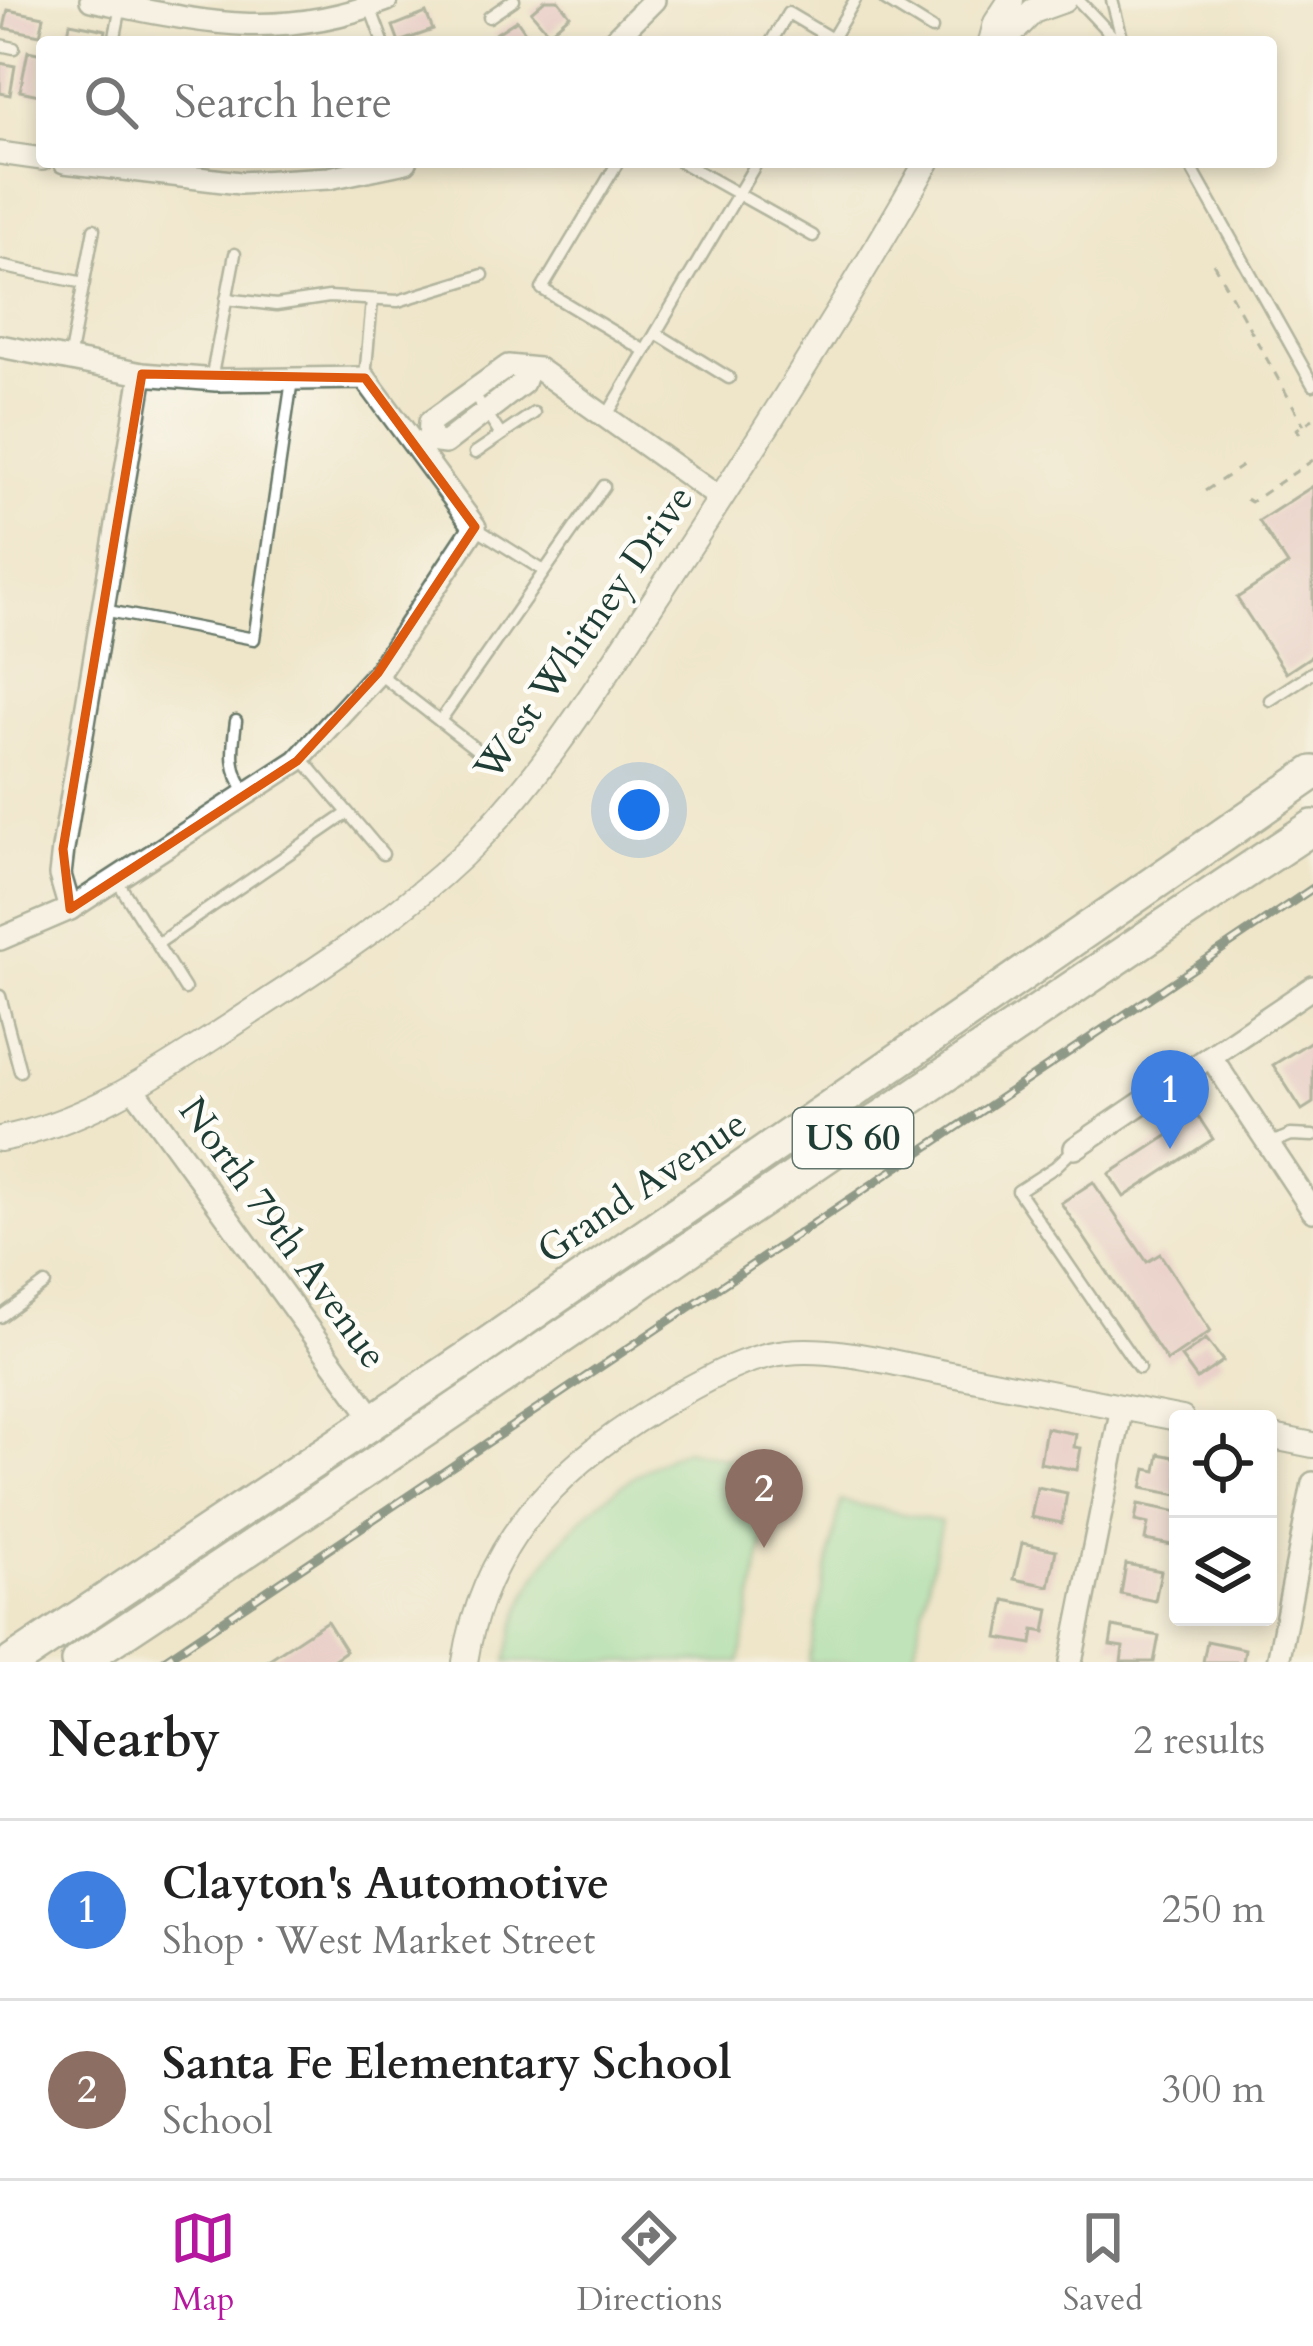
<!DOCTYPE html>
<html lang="en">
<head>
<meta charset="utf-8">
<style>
	body { margin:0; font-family:Cardo,serif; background:#f2f2f2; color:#222 }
	.controls { position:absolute; right:36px; bottom:36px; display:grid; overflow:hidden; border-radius:12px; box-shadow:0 6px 18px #0003 }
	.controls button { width:108px; height:108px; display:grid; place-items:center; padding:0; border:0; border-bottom:3px solid #e0e0e0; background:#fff; color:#222; font:60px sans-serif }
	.you { position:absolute; left:639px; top:810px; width:42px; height:42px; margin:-30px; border:9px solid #fff; border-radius:50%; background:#1a73e8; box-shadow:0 0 0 18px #1a73e833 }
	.badge { display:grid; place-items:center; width:78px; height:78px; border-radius:50%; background:#b5179e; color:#fff; font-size:39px; font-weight:700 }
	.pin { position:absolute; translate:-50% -99px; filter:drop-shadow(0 3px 6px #0008) }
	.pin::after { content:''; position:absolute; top:63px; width:42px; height:36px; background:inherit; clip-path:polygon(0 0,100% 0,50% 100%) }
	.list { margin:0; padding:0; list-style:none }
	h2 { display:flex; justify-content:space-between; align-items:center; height:156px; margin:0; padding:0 48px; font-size:51px }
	h2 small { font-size:39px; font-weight:400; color:#767676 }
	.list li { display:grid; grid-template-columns:78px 1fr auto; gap:36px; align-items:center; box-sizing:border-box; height:180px; padding:0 48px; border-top:3px solid #e0e0e0 }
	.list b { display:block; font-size:45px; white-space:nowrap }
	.list p { margin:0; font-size:39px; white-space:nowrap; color:#767676 }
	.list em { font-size:39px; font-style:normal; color:#767676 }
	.icon { flex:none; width:66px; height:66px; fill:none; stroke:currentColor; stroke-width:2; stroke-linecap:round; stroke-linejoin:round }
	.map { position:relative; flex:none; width:1313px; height:1662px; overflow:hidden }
	.search { position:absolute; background:#fff; box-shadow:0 6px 18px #0003; left:36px; right:36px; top:36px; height:132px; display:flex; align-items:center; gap:30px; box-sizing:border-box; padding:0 42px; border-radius:12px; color:#767676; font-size:45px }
	.sheet { height:516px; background:#fff }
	nav { display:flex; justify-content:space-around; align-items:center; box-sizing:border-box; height:168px; border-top:3px solid #e0e0e0; background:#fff; font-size:33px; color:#767676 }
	nav a { display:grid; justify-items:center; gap:6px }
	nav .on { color:#b5179e }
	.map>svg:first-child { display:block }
	.green { fill:#8ae1a5; stroke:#548f6c; stroke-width:3 }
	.building { fill:#dfaac0 }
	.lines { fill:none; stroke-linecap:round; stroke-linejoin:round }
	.service-casing { stroke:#687868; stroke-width:15 }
	.minor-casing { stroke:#687868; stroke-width:26 }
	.tertiary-casing { stroke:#687868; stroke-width:28 }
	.trunk-casing { stroke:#687868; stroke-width:38 }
	.path { stroke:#687868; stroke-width:3; stroke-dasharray:9 9; stroke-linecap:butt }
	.service { stroke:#fff; stroke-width:10 }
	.minor { stroke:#fff; stroke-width:21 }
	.tertiary { stroke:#fff; stroke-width:24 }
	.trunk { stroke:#fff; stroke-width:33 }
	.rail-casing { stroke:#1f3d34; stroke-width:9 }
	.rail { stroke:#fdfcf7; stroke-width:4.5; stroke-dasharray:14; stroke-linecap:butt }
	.marked { fill:none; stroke:#de580e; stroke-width:9; stroke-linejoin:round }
	.labels { text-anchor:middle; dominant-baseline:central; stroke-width:9; stroke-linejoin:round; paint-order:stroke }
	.shield { fill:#fdfcf7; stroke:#62766e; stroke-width:3 }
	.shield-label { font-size:36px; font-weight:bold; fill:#1f3d34 }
	.street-label { font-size:39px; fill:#1f3d34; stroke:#fdfcf7 }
</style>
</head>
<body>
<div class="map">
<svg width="1313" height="1662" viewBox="0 0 1313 1662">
	<rect width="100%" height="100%" fill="#fdfcf7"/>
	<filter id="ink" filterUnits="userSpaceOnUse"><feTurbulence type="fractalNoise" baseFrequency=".00833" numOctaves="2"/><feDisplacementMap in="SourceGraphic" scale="24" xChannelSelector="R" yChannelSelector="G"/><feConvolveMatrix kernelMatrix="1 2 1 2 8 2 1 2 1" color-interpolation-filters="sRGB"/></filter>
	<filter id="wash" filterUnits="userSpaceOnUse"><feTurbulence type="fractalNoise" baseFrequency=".004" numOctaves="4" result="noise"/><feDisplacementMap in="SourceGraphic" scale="48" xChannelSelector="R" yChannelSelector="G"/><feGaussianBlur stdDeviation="2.7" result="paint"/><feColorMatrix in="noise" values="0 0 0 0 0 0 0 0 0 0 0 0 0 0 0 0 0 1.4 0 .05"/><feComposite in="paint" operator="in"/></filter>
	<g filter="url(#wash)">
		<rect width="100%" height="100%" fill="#efe6ca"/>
		<g class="green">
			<path d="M685 1449 778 1469 740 1662H507C521 1562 597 1489 685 1449Z"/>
			<polygon points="841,1501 941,1522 912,1662 808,1662"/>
		</g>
		<g id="blocks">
			<g class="building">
				<polygon points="545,0 558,0 570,15 549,33 531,12"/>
				<polygon points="8,10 44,17 40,35 4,28"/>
				<polygon points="426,13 433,30 399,42 393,26"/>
				<polygon points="517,20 532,42 499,42 494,35"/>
				<polygon points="70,23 106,30 104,42 67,40"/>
				<polygon points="28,51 42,54 39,95 20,91"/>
				<polygon points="0,63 15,66 10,95 0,93"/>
				<polygon points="1313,486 1313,655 1286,673 1237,598 1288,565 1259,521"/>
				<polygon points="1313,1040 1313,1103 1302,1110 1273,1065"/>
				<polygon points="1198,1116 1213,1139 1124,1197 1109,1174"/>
				<polygon points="1093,1182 1147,1262 1160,1254 1211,1331 1167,1361 1061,1203"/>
				<polygon points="1206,1339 1223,1361 1197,1379 1181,1357"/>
				<polygon points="1046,1428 1076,1434 1074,1447 1081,1448 1077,1470 1040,1463"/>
				<polygon points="1159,1454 1178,1458 1178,1495 1142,1488 1146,1469 1156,1471"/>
				<polygon points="1037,1487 1067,1493 1062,1523 1031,1517"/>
				<polygon points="1138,1504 1178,1512 1177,1546 1145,1540 1148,1524 1135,1521"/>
				<polygon points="1022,1543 1056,1550 1049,1586 1014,1579"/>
				<polygon points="1126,1564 1161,1571 1155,1601 1121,1594"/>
				<polygon points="1005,1600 1049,1609 1045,1632 1034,1630 1032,1644 998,1638"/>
				<polygon points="327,1621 346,1651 330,1662 265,1662"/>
				<polygon points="1113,1627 1159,1636 1154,1662 1121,1662 1123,1647 1110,1645"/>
				<polygon points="1207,1641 1245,1649 1243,1662 1203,1662"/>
			</g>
		</g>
	</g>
	<g filter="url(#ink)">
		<use href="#blocks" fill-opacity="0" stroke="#687868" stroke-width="3"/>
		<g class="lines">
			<g class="service-casing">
				<g id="service">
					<polyline points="885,0 932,29"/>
					<polyline points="1078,0 1118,42"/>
					<polyline points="1112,0 1123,42"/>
					<polyline points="370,7 383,42"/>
					<polyline points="489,17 514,0"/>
					<polyline points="114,42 121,6"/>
					<polyline points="771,42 788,13 832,39"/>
					<polyline points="830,42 855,0"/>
					<polyline points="0,45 14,48"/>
					<polyline points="618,162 542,289 645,351"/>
					<polyline points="681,162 813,236"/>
					<polyline points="1188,162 1313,385"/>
					<polyline points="0,266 84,283"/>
					<polyline points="226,299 276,305 329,297 398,301 483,275"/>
					<polyline points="656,333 729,378"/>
					<polyline points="69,360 94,229"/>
					<polyline points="365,378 372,301"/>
					<polyline points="211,380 235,254"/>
					<polyline points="472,391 500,434"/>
					<polyline points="606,417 757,162"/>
					<polyline points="475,453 534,413"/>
					<polyline points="476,528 544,571"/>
					<polyline points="103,610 254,639 292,380"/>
					<polyline points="378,673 481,753"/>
					<polyline points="1270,700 1313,672"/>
					<path d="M236 721C232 750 229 770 247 794"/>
					<polyline points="440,721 604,486"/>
					<polyline points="301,757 383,854"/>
					<polyline points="116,879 185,989"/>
					<polyline points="157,944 348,813"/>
					<polyline points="0,996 20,1071"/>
					<polyline points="1269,1144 1291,1135 1313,1136"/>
					<polyline points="1075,1148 1055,1167 1018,1191 1139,1368"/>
					<polyline points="0,1317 45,1284"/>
				</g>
			</g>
			<g class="minor-casing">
				<g id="minor">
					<path d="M91 0C202 22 277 42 387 0"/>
					<polyline points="612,42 654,0"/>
					<polyline points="0,153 42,159"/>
					<polyline points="64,162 240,183 329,178 406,162"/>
					<polyline points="0,346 142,374 216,380 365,378 475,527 378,673 297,761 70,909 0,939"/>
					<polyline points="528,369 523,383 445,443 429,441 430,422 508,366 538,369 721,499"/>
					<polyline points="70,909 60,875 63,849 142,374"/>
					<polyline points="1211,1057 1313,1211"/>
					<polyline points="134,1089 374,1419"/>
					<polyline points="1075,1148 1313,987"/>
					<polyline points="1071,1662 1122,1407"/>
					<polyline points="1278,1662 1313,1483"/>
				</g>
			</g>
			<g class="tertiary-casing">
				<g id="tertiary">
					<polyline points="991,42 996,23 1011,0"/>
					<polyline points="1003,42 1033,11 1064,0"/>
					<path d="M0 1139C89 1122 161 1071 235 1023 313 971 393 922 462 856 543 778 601 681 663 587 755 447 844 307 927 162"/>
					<polyline points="1268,1436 1313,1445"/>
					<path d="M465 1662C485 1534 570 1456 678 1395 712 1376 748 1356 787 1352 836 1347 892 1363 940 1372 1021 1387 1102 1403 1182 1419"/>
				</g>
			</g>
			<g class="trunk-casing">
				<g id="trunk">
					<polyline points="13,1662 465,1360 1313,773"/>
					<path d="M78 1662C494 1389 898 1101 1313 827"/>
				</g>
			</g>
			<g class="path">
				<polyline points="1213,263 1304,425"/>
				<polyline points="1300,434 1297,429 1313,419"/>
				<polyline points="1205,491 1242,466"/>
				<polyline points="1246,499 1251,502 1313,460"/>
			</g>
			<use href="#service" class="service"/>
			<use href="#minor" class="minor"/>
			<use href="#tertiary" class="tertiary"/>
			<use href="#trunk" class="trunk"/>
			<g class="rail-casing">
				<polyline id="rail" points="161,1662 1313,888"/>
			</g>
			<use href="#rail" class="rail"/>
		</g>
	</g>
	<path d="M0 0H1313V1662H0ZM142 374 365 378 475 527 378 673 297 761 70 909 63 849Z" fill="#efe6ca" fill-opacity=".55" fill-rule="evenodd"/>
	<path class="marked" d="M142 374 365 378 475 527 378 673 297 761 70 909 63 849Z"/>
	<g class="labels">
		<rect class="shield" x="793" y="1108" width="120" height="60" rx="9"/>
		<g class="shield-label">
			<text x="853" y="1138">US 60</text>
		</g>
		<g class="street-label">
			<text transform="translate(584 633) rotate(-55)">West Whitney Drive</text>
			<text transform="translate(642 1187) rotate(-34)">Grand Avenue</text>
			<text transform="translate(283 1233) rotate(54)">North 79th Avenue</text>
		</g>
	</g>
</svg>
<div class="controls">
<button><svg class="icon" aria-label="locate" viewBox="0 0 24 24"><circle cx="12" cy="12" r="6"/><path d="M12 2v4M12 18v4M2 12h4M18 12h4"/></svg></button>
<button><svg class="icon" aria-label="layers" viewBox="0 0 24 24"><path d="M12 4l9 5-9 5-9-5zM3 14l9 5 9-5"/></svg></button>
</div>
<div class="you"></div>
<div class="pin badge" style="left:1170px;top:1149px;background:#3f7fe0">1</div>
<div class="pin badge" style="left:764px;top:1548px;background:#8d6e63">2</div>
<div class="search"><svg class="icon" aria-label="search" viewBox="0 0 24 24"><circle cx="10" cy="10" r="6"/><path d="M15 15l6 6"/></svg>Search here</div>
</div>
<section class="sheet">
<h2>Nearby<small>2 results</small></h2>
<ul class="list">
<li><span class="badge" style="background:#3f7fe0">1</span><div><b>Clayton's Automotive</b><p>Shop · West Market Street</p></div><em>250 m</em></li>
<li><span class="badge" style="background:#8d6e63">2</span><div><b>Santa Fe Elementary School</b><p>School</p></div><em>300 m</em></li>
</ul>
</section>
<nav>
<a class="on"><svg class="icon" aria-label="map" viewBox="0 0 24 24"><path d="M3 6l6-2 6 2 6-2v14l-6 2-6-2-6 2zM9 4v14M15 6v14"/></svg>Map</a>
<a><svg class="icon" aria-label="directions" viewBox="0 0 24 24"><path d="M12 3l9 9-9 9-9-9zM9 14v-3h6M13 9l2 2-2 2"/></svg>Directions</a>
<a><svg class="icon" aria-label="saved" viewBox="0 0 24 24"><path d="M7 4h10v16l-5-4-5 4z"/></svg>Saved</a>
</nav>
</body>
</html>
